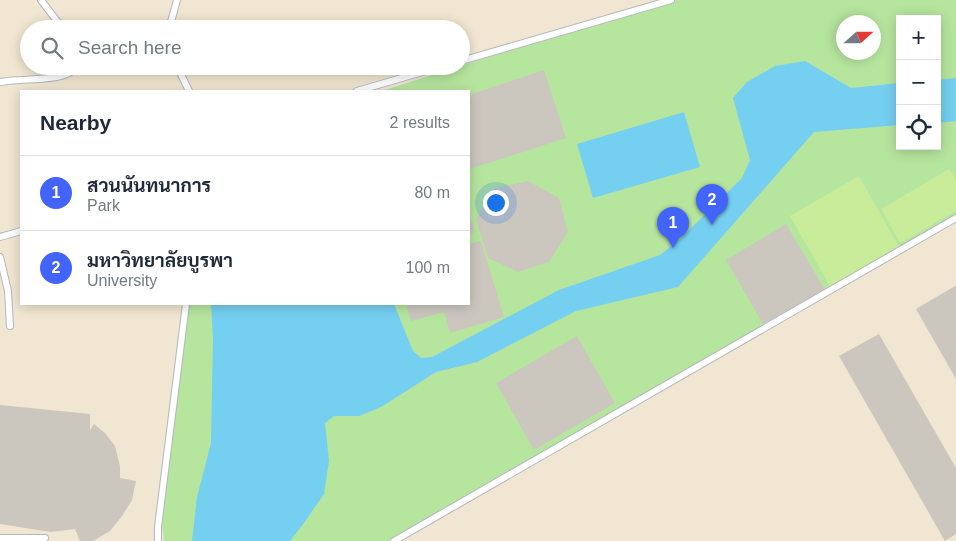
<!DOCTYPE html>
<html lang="en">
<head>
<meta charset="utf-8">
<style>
	body { margin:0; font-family:Helvetica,Sarabun,sans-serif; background:#f2f2f3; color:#1f2937 }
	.controls { position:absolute; right:15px; top:15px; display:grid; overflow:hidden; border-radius:0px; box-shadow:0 2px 12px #0003 }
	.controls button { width:45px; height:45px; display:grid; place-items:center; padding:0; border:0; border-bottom:1px solid #e0e1e3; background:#fff; color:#1f2937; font:25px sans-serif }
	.compass { position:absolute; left:836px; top:15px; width:45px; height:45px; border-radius:50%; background:#fff; box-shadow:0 2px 12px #0003; rotate:69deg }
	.you { position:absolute; left:495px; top:202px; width:18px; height:18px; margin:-12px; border:4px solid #fff; border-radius:50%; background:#1a73e8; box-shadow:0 0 0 8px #1a73e833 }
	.badge { display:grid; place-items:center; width:32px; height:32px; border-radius:50%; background:#4264fb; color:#fff; font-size:16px; font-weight:700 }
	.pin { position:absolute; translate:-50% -41px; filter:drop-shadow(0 1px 2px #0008) }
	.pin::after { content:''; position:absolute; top:26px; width:18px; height:15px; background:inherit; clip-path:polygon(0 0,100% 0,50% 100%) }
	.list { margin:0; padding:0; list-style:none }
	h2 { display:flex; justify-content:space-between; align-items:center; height:65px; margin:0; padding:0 20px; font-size:21px }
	h2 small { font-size:16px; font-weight:400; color:#747a83 }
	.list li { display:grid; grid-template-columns:32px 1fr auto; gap:15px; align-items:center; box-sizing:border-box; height:75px; padding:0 20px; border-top:1px solid #e0e1e3 }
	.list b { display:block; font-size:19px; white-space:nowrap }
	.list p { margin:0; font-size:16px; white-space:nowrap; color:#747a83 }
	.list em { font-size:16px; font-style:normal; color:#747a83 }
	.icon { flex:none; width:28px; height:28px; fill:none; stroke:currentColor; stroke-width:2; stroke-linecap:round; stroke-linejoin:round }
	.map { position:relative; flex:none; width:956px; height:541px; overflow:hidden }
	.search { position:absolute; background:#fff; box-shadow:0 2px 12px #0003; left:20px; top:20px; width:450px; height:55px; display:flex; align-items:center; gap:12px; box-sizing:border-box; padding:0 18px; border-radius:28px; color:#747a83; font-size:19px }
	.panel { position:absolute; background:#fff; box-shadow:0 2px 12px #0003; left:20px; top:90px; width:450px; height:215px; border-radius:0px }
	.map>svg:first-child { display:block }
	.education { fill:#f0e6d1; fill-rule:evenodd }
	.green { fill:#b6e59e; fill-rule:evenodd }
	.pitch { fill:#c9ec9a }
	.water { fill:#75cff0 }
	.building { fill:#cbc7bf }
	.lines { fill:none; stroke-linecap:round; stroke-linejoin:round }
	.service-casing { stroke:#b4b7c1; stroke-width:8 }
	.service { stroke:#fff; stroke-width:6 }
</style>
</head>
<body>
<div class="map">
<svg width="956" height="541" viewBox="0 0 956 541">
	<rect width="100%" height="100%" fill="#efe9e1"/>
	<path class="education" d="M0 0H956V541H0ZM900 19H937V146H900ZM844 22H874V52H844ZM29 29H461V66H29ZM21 91H469V304H21Z"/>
	<path class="green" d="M670 0H956V218L394 541H164L160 507 186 304H469V91H382L606 19ZM900 19H937V146H900ZM844 22H874V52H844Z"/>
	<g class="pitch">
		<polygon points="949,169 956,180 956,211 900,243 881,209"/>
		<polygon points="859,176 899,247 830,286 790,216"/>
	</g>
	<g class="water">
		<polygon points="805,61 851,88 900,83 900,125 814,132 678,287 576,311 477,362 436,372 381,407 359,416 334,416 325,423 329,461 324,494 304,523 290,541 192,541 197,497 211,443 213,339 211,304 394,304 413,351 421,358 432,357 559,290 660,255 679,240 742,178 750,160 733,98 747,82 775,66"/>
		<polygon points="956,78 956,121 937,123 937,80"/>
		<polygon points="684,112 700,167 593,198 577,144"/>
	</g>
	<g class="building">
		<polygon points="544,70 566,138 470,169 469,166 469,95"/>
		<polygon points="528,181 559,198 568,232 549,262 518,272 488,258 476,219 493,189"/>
		<polygon points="469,212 475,232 469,234"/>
		<polygon points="786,224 825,290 764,326 726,260"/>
		<polygon points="481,241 504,317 450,333 444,312 411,321 406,304 469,304 469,244"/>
		<polygon points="955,286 956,287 956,379 916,309"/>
		<polygon points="879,334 956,468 956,534 945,541 839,356"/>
		<polygon points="577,336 615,403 534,450 496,383"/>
		<polygon points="0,405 90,414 90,430 94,424 105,433 115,446 120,466 120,478 136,481 132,500 122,516 110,531 93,541 80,541 75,529 51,532 0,524"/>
	</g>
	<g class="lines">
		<g class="service-casing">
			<g id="service">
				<polyline points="41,0 63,29"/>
				<polyline points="158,29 171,22"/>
				<polyline points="172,29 171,22 177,0"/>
				<polyline points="461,61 671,0"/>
				<polyline points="177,66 189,91"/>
				<path d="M0 82C7 81 13 80 20 80 34 79 70 80 77 66"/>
				<polyline points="357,91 443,66"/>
				<polyline points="0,237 21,231"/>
				<polyline points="0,257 8,291 10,326"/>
				<polyline points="0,538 45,538"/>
				<polyline points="158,541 158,527 186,304"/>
				<polyline points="394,541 956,218"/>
			</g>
		</g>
		<use href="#service" class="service"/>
	</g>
</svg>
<div class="controls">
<button>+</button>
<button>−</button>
<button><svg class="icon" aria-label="locate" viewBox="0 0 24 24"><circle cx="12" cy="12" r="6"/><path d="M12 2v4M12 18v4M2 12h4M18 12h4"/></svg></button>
</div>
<svg class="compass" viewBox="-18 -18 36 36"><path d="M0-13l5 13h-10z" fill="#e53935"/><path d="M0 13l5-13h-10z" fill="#747a83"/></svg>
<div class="you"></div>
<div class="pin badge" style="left:673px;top:248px">1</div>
<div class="pin badge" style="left:712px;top:225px">2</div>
<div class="search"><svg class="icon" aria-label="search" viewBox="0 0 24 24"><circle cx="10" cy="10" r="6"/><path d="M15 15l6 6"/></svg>Search here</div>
<section class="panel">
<h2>Nearby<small>2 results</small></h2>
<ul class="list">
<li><span class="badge">1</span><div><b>สวนนันทนาการ</b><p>Park</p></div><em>80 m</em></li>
<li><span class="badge">2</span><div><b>มหาวิทยาลัยบูรพา</b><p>University</p></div><em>100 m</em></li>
</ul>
</section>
</div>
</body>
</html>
